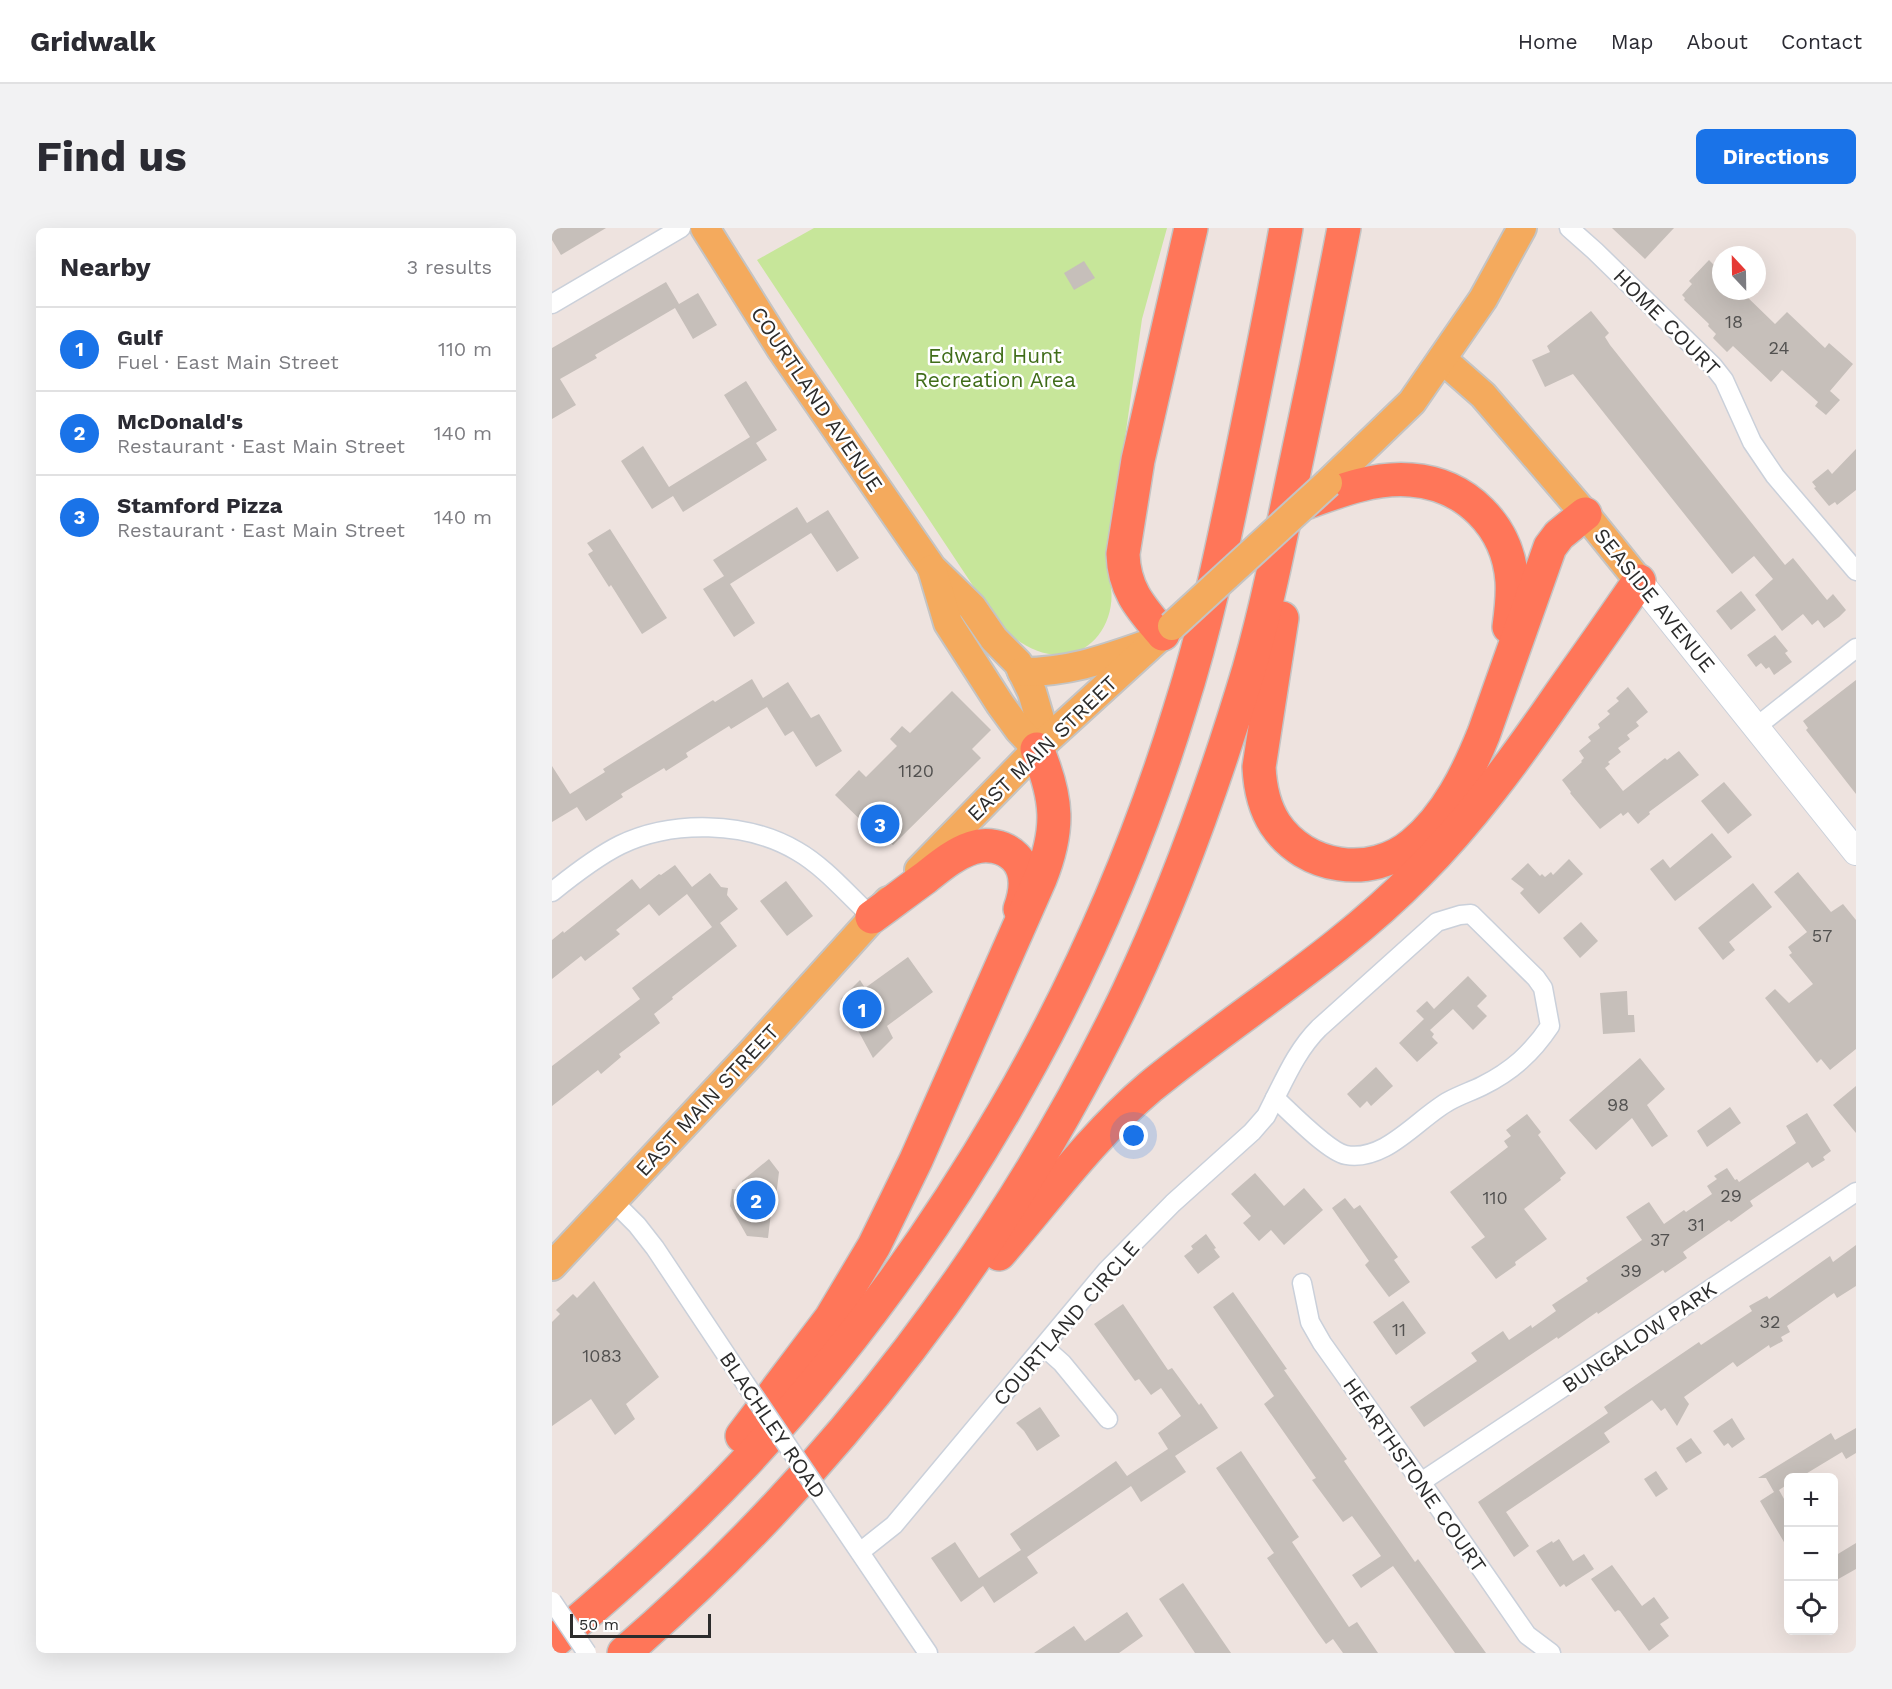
<!DOCTYPE html>
<html lang="en">
<head>
<meta charset="utf-8">
<style>
	body { margin:0; font-family:"Work Sans",sans-serif; background:#f2f2f3; color:#2b2b33 }
	.controls { position:absolute; right:18px; bottom:18px; display:grid; overflow:hidden; border-radius:9px; box-shadow:0 6px 24px #0002 }
	.controls button { width:54px; height:54px; display:grid; place-items:center; padding:0; border:0; border-bottom:2px solid #e1e1e2; background:#fff; color:#2b2b33; font:30px sans-serif }
	.compass { position:absolute; left:1160px; top:18px; width:54px; height:54px; border-radius:50%; background:#fff; box-shadow:0 6px 24px #0002; rotate:338deg }
	.scale { position:absolute; left:18px; bottom:15px; width:141px; box-sizing:border-box; padding-left:6px; border:3px solid #2c2c2c; border-top:0; font-size:16px; line-height:21px; white-space:nowrap; color:#2c2c2c; -webkit-text-stroke:4px #fff; paint-order:stroke }
	.you { position:absolute; left:582px; top:908px; width:21px; height:21px; margin:-15px; border:4px solid #fff; border-radius:50%; background:#1a73e8; box-shadow:0 0 0 9px #1a73e833 }
	.badge { display:grid; place-items:center; width:39px; height:39px; border-radius:50%; background:#1a73e8; color:#fff; font-size:20px; font-weight:700 }
	.pin { position:absolute; translate:-50% -50%; border:3px solid #fff; box-shadow:0 2px 6px #0006 }
	.list { margin:0; padding:0; list-style:none }
	h2 { display:flex; justify-content:space-between; align-items:center; height:78px; margin:0; padding:0 24px; font-size:26px }
	h2 small { font-size:20px; font-weight:400; color:#7c7c81 }
	.list li { display:grid; grid-template-columns:39px 1fr auto; gap:18px; align-items:center; box-sizing:border-box; height:84px; padding:0 24px; border-top:2px solid #e1e1e2 }
	.list b { display:block; font-size:22px; white-space:nowrap }
	.list p { margin:0; font-size:20px; white-space:nowrap; color:#7c7c81 }
	.list em { font-size:20px; font-style:normal; color:#7c7c81 }
	.icon { flex:none; width:33px; height:33px; fill:none; stroke:currentColor; stroke-width:2; stroke-linecap:round; stroke-linejoin:round }
	.map { position:relative; flex:none; width:1304px; height:1425px; overflow:hidden; border-radius:9px }
	header { display:flex; align-items:center; gap:36px; box-sizing:border-box; height:84px; padding:0 30px; background:#fff; border-bottom:2px solid #e1e1e2 }
	header strong { font-size:28px }
	nav { display:flex; gap:33px; margin-inline-start:auto; font-size:21px }
	.intro { display:flex; align-items:center; justify-content:space-between; box-sizing:border-box; height:144px; padding:0 36px }
	h1 { margin:0; font-size:42px }
	.button { padding:15px 27px; border-radius:9px; background:#1a73e8; color:#fff; font-size:21px; font-weight:700 }
	main { display:flex; gap:36px; padding:0 36px }
	aside { flex:1; background:#fff; border-radius:9px; box-shadow:0 6px 24px #0002 }
	.map>svg:first-child { display:block }
	.green { fill:#c7e69a }
	.building { fill:#c6bfba }
	.lines { fill:none; stroke-linecap:round; stroke-linejoin:round }
	.street-casing { stroke:#cad0da; stroke-width:21 }
	.secondary-casing { stroke:#cad0da; stroke-width:28 }
	.primary-casing { stroke:#c4c4c4; stroke-width:32 }
	.highway-casing { stroke:#c4c4c4; stroke-width:36 }
	.street { stroke:#fff; stroke-width:18 }
	.secondary { stroke:#fff; stroke-width:26 }
	.primary { stroke:#f4aa5d; stroke-width:28 }
	.highway { stroke:#ff7659; stroke-width:33 }
	.street-bridge-casing { stroke:#cad0da; stroke-width:21; stroke-linecap:butt }
	.primary-bridge-casing { stroke:#c4c4c4; stroke-width:32; stroke-linecap:butt }
	.street-bridge { stroke:#fff; stroke-width:18 }
	.primary-bridge { stroke:#f4aa5d; stroke-width:28 }
	.labels { text-anchor:middle; dominant-baseline:central; stroke-width:5; stroke-linejoin:round; paint-order:stroke }
	.number-label { font-size:18px; fill:#525150 }
	.street-label { font-size:21px; fill:#2c2c2c; stroke:#fff }
	.park-label { font-size:21px; fill:#406d19; stroke:#fff }
</style>
</head>
<body>
<header>
<strong>Gridwalk</strong>
<nav><a>Home</a><a>Map</a><a>About</a><a>Contact</a></nav>
</header>
<div class="intro"><h1>Find us</h1><a class="button">Directions</a></div>
<main>
<aside>
<h2>Nearby<small>3 results</small></h2>
<ul class="list">
<li><span class="badge">1</span><div><b>Gulf</b><p>Fuel · East Main Street</p></div><em>110 m</em></li>
<li><span class="badge">2</span><div><b>McDonald's</b><p>Restaurant · East Main Street</p></div><em>140 m</em></li>
<li><span class="badge">3</span><div><b>Stamford Pizza</b><p>Restaurant · East Main Street</p></div><em>140 m</em></li>
</ul>
</aside>
<div class="map">
<svg width="1304" height="1425" viewBox="0 0 1304 1425">
	<rect width="100%" height="100%" fill="#eee3df"/>
	<path class="green" d="M262 0H615L590 91 562 287C558 303 553 320 555 337 555 345 559 352 559 360 563 390 544 425 510 427 483 428 460 411 443 391L205 32Z"/>
	<g class="building">
		<polygon points="0,0 54,0 9,27 0,12"/>
		<polygon points="1060,0 1122,0 1093,31"/>
		<polygon points="1157,32 1169,44 1169,63 1189,63 1223,96 1235,84 1273,120 1277,115 1301,136 1278,163 1288,172 1274,187 1263,178 1266,174 1230,142 1219,154 1181,118 1175,124 1161,110 1164,106 1156,98 1157,96 1132,72 1133,70 1130,67 1140,56 1137,53"/>
		<polygon points="532,33 543,50 522,62 512,45"/>
		<polygon points="114,54 127,76 146,65 165,97 141,111 123,80 43,127 45,130 8,151 24,177 0,191 0,120"/>
		<polygon points="1039,83 1057,105 1053,109 1058,117 1233,337 1241,330 1275,372 1281,366 1294,382 1287,389 1272,400 1266,392 1260,397 1251,386 1230,403 1203,367 1221,351 1202,328 1180,346 1021,146 993,159 980,132 998,124 995,118"/>
		<polygon points="194,153 225,202 204,215 215,232 131,284 121,268 100,281 69,233 91,218 117,259 198,209 172,167"/>
		<polygon points="1304,221 1304,262 1285,277 1283,274 1277,278 1262,260 1264,259 1260,254 1276,241 1280,246"/>
		<polygon points="245,279 255,295 276,282 307,330 285,344 259,305 178,356 203,395 182,409 151,361 172,348 161,332"/>
		<polygon points="58,301 115,390 90,406 59,357 57,359 36,326 41,323 35,315"/>
		<polygon points="1189,363 1204,382 1179,402 1164,383"/>
		<polygon points="1223,407 1236,423 1233,425 1240,434 1222,447 1217,439 1214,441 1209,435 1204,439 1195,427"/>
		<polygon points="200,451 211,470 236,454 259,490 267,486 290,523 264,539 241,503 233,508 215,479 179,501 177,498 134,525 136,529 114,543 112,540 69,566 71,569 34,593 25,579 0,594 0,538 18,566 53,544 51,541 161,472 163,474"/>
		<polygon points="1304,452 1304,566 1254,502 1256,500 1251,493"/>
		<polygon points="1076,459 1096,484 1084,494 1087,498 1075,507 1078,511 1066,520 1069,524 1056,534 1058,536 1053,540 1071,563 1113,530 1115,532 1127,523 1147,547 1097,584 1098,586 1086,596 1076,584 1071,588 1069,585 1048,601 1018,565 1019,564 1010,552 1030,534 1029,533 1032,530 1027,523 1039,513 1036,509 1048,500 1046,496 1058,486 1055,483 1067,473 1064,470"/>
		<polygon points="400,463 439,502 420,521 429,530 341,617 335,613 333,616 283,567 307,542 314,549 345,518 338,511 350,498 358,505"/>
		<polygon points="1172,554 1200,587 1176,606 1149,573"/>
		<polygon points="1160,605 1180,629 1123,673 1098,641 1111,631 1118,640"/>
		<polygon points="1017,631 1031,646 987,686 968,665 972,661 959,651 976,635 988,648 990,646 993,649 999,644 1001,647"/>
		<polygon points="123,637 140,659 158,645 169,659 176,660 175,667 186,681 168,695 185,718 134,758 120,769 121,771 102,786 108,795 67,826 69,829 49,846 46,842 0,878 0,838 88,771 80,760 160,699 135,666 107,688 97,676 64,702 68,706 33,733 29,728 0,751 0,712 11,703 12,705 80,651 88,661 107,646 109,647"/>
		<polygon points="1246,644 1279,684 1291,676 1304,692 1304,821 1278,842 1269,831 1265,835 1213,770 1223,761 1237,775 1261,756 1237,727 1240,725 1236,719 1255,704 1222,664"/>
		<polygon points="234,653 261,688 235,708 208,673"/>
		<polygon points="1201,655 1220,679 1177,714 1183,722 1171,732 1146,700"/>
		<polygon points="1029,694 1046,713 1028,730 1011,710"/>
		<polygon points="356,729 381,764 335,798 341,810 321,830 289,771 308,752 313,760"/>
		<polygon points="916,748 935,768 925,778 935,788 921,802 901,781 878,802 882,806 880,809 886,815 865,834 847,815 872,791 864,783 875,773 882,781"/>
		<polygon points="1075,763 1076,787 1082,787 1083,804 1051,806 1048,765"/>
		<polygon points="1088,830 1113,861 1095,877 1116,908 1100,919 1080,890 1044,922 1017,892"/>
		<polygon points="824,839 841,858 819,878 815,873 808,880 795,866"/>
		<polygon points="1304,858 1304,905 1281,877"/>
		<polygon points="1178,879 1189,895 1155,919 1145,903"/>
		<polygon points="1255,885 1279,923 1271,929 1273,932 1260,940 1256,934 1198,973 1201,978 1179,994 1177,992 1131,1024 1135,1030 1113,1045 1111,1042 1046,1086 1045,1084 1006,1111 1005,1109 872,1199 858,1179 925,1133 919,1125 951,1103 957,1112 979,1097 980,1100 1004,1083 1000,1077 1036,1053 1034,1050 1090,1012 1074,989 1097,974 1112,996 1132,982 1134,984 1160,966 1155,958 1165,951 1162,948 1175,940 1183,952 1185,951 1187,954 1244,915 1234,898"/>
		<polygon points="975,886 989,904 986,907 1014,945 1008,950 1009,952 972,981 995,1011 963,1034 964,1037 944,1051 919,1019 933,1009 898,964 956,919 952,913 959,908 954,902"/>
		<polygon points="217,931 227,944 223,977 220,976 216,1010 195,1008 178,978 180,961 189,962 190,953"/>
		<polygon points="703,945 732,978 752,960 771,982 732,1017 719,1002 707,1013 691,995 699,988 679,966"/>
		<polygon points="793,970 802,981 808,977 846,1029 842,1032 858,1054 837,1069 813,1037 817,1033 780,980"/>
		<polygon points="654,1006 664,1020 662,1021 668,1029 646,1046 632,1028 641,1021 639,1018"/>
		<polygon points="1304,1017 1304,1058 1285,1070 1282,1065 1235,1098 1238,1104 1229,1109 1231,1113 1218,1120 1217,1117 1185,1139 1181,1134 1132,1169 1137,1176 1125,1198 1113,1180 1109,1183 1100,1172 1052,1205 1058,1214 954,1284 977,1318 962,1329 926,1274 1056,1185 1052,1179 1072,1165 1147,1114 1149,1117 1200,1083 1197,1078 1215,1068 1217,1071 1278,1028 1281,1034"/>
		<polygon points="42,1053 107,1149 74,1176 83,1191 63,1207 39,1171 0,1198 0,1094 8,1086 4,1082 21,1066 25,1070"/>
		<polygon points="681,1064 735,1141 732,1142 795,1231 792,1233 863,1334 866,1331 934,1425 903,1425 841,1338 809,1360 800,1347 829,1328 800,1288 791,1294 760,1252 764,1250 712,1176 722,1168 661,1079"/>
		<polygon points="851,1073 874,1105 844,1127 821,1094"/>
		<polygon points="571,1076 616,1142 620,1140 647,1177 649,1175 666,1200 623,1228 634,1244 589,1274 579,1258 475,1329 486,1345 442,1375 431,1358 409,1374 379,1330 403,1314 427,1350 469,1322 458,1306 521,1263 564,1233 575,1248 616,1221 606,1205 629,1188 609,1160 599,1167 587,1151 583,1153 542,1096"/>
		<polygon points="488,1179 508,1208 485,1223 472,1203 464,1195"/>
		<polygon points="1180,1190 1193,1211 1180,1220 1176,1215 1172,1218 1161,1203"/>
		<polygon points="1304,1200 1304,1225 1294,1231 1290,1224 1247,1250 1236,1250 1236,1256 1227,1262 1236,1278 1236,1321 1208,1273 1222,1264 1214,1250 1206,1250 1279,1205 1283,1212"/>
		<polygon points="1139,1210 1150,1225 1134,1235 1124,1220"/>
		<polygon points="689,1223 747,1309 740,1314 797,1399 805,1394 826,1425 791,1425 781,1411 774,1416 766,1405 715,1330 722,1325 664,1240"/>
		<polygon points="1104,1243 1116,1261 1104,1269 1092,1251"/>
		<polygon points="1007,1311 1021,1333 1032,1326 1042,1341 1014,1359 1012,1356 1008,1359 984,1323 1000,1313 1001,1315"/>
		<polygon points="1304,1315 1304,1341 1281,1354 1281,1329"/>
		<polygon points="1060,1337 1090,1378 1102,1369 1117,1390 1108,1396 1117,1408 1097,1423 1068,1383 1066,1382 1063,1384 1039,1351"/>
		<polygon points="631,1355 679,1425 643,1425 607,1371"/>
		<polygon points="575,1384 591,1408 567,1425 482,1425 522,1398 533,1413"/>
	</g>
	<g class="lines">
		<g class="street-casing">
			<g id="street">
				<polyline points="1017,0 1043,23 1161,138 1172,152 1200,214 1223,248 1304,343"/>
				<polyline points="0,76 129,0"/>
				<polyline points="1204,499 1304,420"/>
				<path d="M0 664C21 647 44 629 68 617 120 592 194 593 245 623 273 639 296 667 320 689"/>
				<path d="M919 686 984 750 991 760 998 798C980 825 960 843 930 858 920 863 908 867 897 873 866 890 834 934 794 927 777 924 738 884 723 870 736 844 747 820 767 800L885 694 908 687Z"/>
				<polyline points="61,973 85,997 103,1020 193,1155"/>
				<polyline points="750,1055 758,1094 770,1115 869,1254 975,1407 999,1425"/>
				<polyline points="492,1119 510,1135 556,1191"/>
				<polyline points="869,1254 1304,964"/>
				<polyline points="271,1270 376,1425"/>
				<polyline points="308,1324 342,1297 555,1042 621,975 700,904 714,888 723,870"/>
			</g>
		</g>
		<g class="secondary-casing">
			<polyline id="secondary" points="1087,353 1304,624"/>
		</g>
		<g class="primary-casing">
			<g id="primary">
				<polyline points="153,0 229,121 380,340 420,379 442,411 466,435 480,464 488,491 488,503 485,521"/>
				<polyline points="890,131 931,167 1033,286 1087,353"/>
				<polyline points="776,255 860,174 931,71 970,0"/>
				<polyline points="380,341 396,395 448,476 467,502 485,521"/>
				<path d="M470 444C517 444 550 432 593 417"/>
				<polyline points="367,642 485,521 620,398"/>
				<polyline points="0,1038 200,824 336,673"/>
			</g>
		</g>
		<g class="highway-casing">
			<g id="highway">
				<path d="M756 274C789 262 824 249 859 252 914 256 956 298 960 353 961 368 959 384 957 399"/>
				<path d="M730 390 707 539C708 559 712 579 723 596 753 641 819 651 861 616 895 588 916 545 932 505L998 319 1007 307 1033 286"/>
				<path d="M611 406C589 380 572 362 571 326L586 232 639 0"/>
				<path d="M320 689C338 676 355 663 373 650 387 639 402 626 420 620 434 615 452 618 463 629 477 643 474 664 468 681"/>
				<path d="M447 1026C496 969 540 908 598 859 687 786 786 727 866 645 918 593 962 533 1004 472 1032 432 1060 393 1087 353"/>
				<path d="M190 1208 279 1090 322 1018 364 932 488 651C508 601 506 571 485 521"/>
				<path d="M0 1415C67 1359 132 1300 192 1236 391 1021 542 761 628 481 654 400 671 317 688 234 704 156 720 78 734 0"/>
				<path d="M72 1425C283 1243 456 1015 576 764 625 660 664 551 697 441 715 378 728 313 741 249 759 166 776 83 792 0"/>
			</g>
		</g>
		<use href="#street" class="street"/>
		<use href="#secondary" class="secondary"/>
		<use href="#primary" class="primary"/>
		<use href="#highway" class="highway"/>
		<g class="street-bridge-casing">
			<g id="street-bridge">
				<polyline points="193,1155 271,1270"/>
				<polyline points="0,1373 35,1425"/>
			</g>
		</g>
		<g class="primary-bridge-casing">
			<polyline id="primary-bridge" points="620,398 776,255"/>
		</g>
		<use href="#street-bridge" class="street-bridge"/>
		<use href="#primary-bridge" class="primary-bridge"/>
	</g>
	<g class="labels">
		<g class="number-label">
			<text x="1182" y="93">18</text>
			<text x="1227" y="119">24</text>
			<text x="364" y="542">1120</text>
			<text x="1270" y="707">57</text>
			<text x="1066" y="876">98</text>
			<text x="1179" y="967">29</text>
			<text x="943" y="969">110</text>
			<text x="1144" y="996">31</text>
			<text x="1108" y="1011">37</text>
			<text x="1079" y="1042">39</text>
			<text x="1218" y="1093">32</text>
			<text x="847" y="1101">11</text>
			<text x="50" y="1127">1083</text>
		</g>
		<g class="street-label">
			<text transform="translate(1115 94) rotate(45)">HOME COURT</text>
			<text transform="translate(265 171) rotate(56)">COURTLAND AVENUE</text>
			<text transform="translate(1103 372) rotate(51)">SEASIDE AVENUE</text>
			<text transform="translate(490 520) rotate(-44)">EAST MAIN STREET</text>
			<text transform="translate(155 872) rotate(-47)">EAST MAIN STREET</text>
			<text transform="translate(514 1095) rotate(-49)">COURTLAND CIRCLE</text>
			<text transform="translate(1087 1109) rotate(-34)">BUNGALOW PARK</text>
			<text transform="translate(221 1197) rotate(56)">BLACHLEY ROAD</text>
			<text transform="translate(863 1247) rotate(55)">HEARTHSTONE COURT</text>
		</g>
		<g class="park-label">
			<text x="443" y="127">Edward Hunt<tspan x="443" dy="24">Recreation Area</tspan></text>
		</g>
	</g>
</svg>
<div class="controls">
<button>+</button>
<button>−</button>
<button><svg class="icon" aria-label="locate" viewBox="0 0 24 24"><circle cx="12" cy="12" r="6"/><path d="M12 2v4M12 18v4M2 12h4M18 12h4"/></svg></button>
</div>
<svg class="compass" viewBox="-18 -18 36 36"><path d="M0-13l5 13h-10z" fill="#e53935"/><path d="M0 13l5-13h-10z" fill="#7c7c81"/></svg>
<div class="scale">50 m</div>
<div class="you"></div>
<div class="pin badge" style="left:310px;top:781px">1</div>
<div class="pin badge" style="left:204px;top:972px">2</div>
<div class="pin badge" style="left:328px;top:596px">3</div>
</div>
</main>
</body>
</html>
